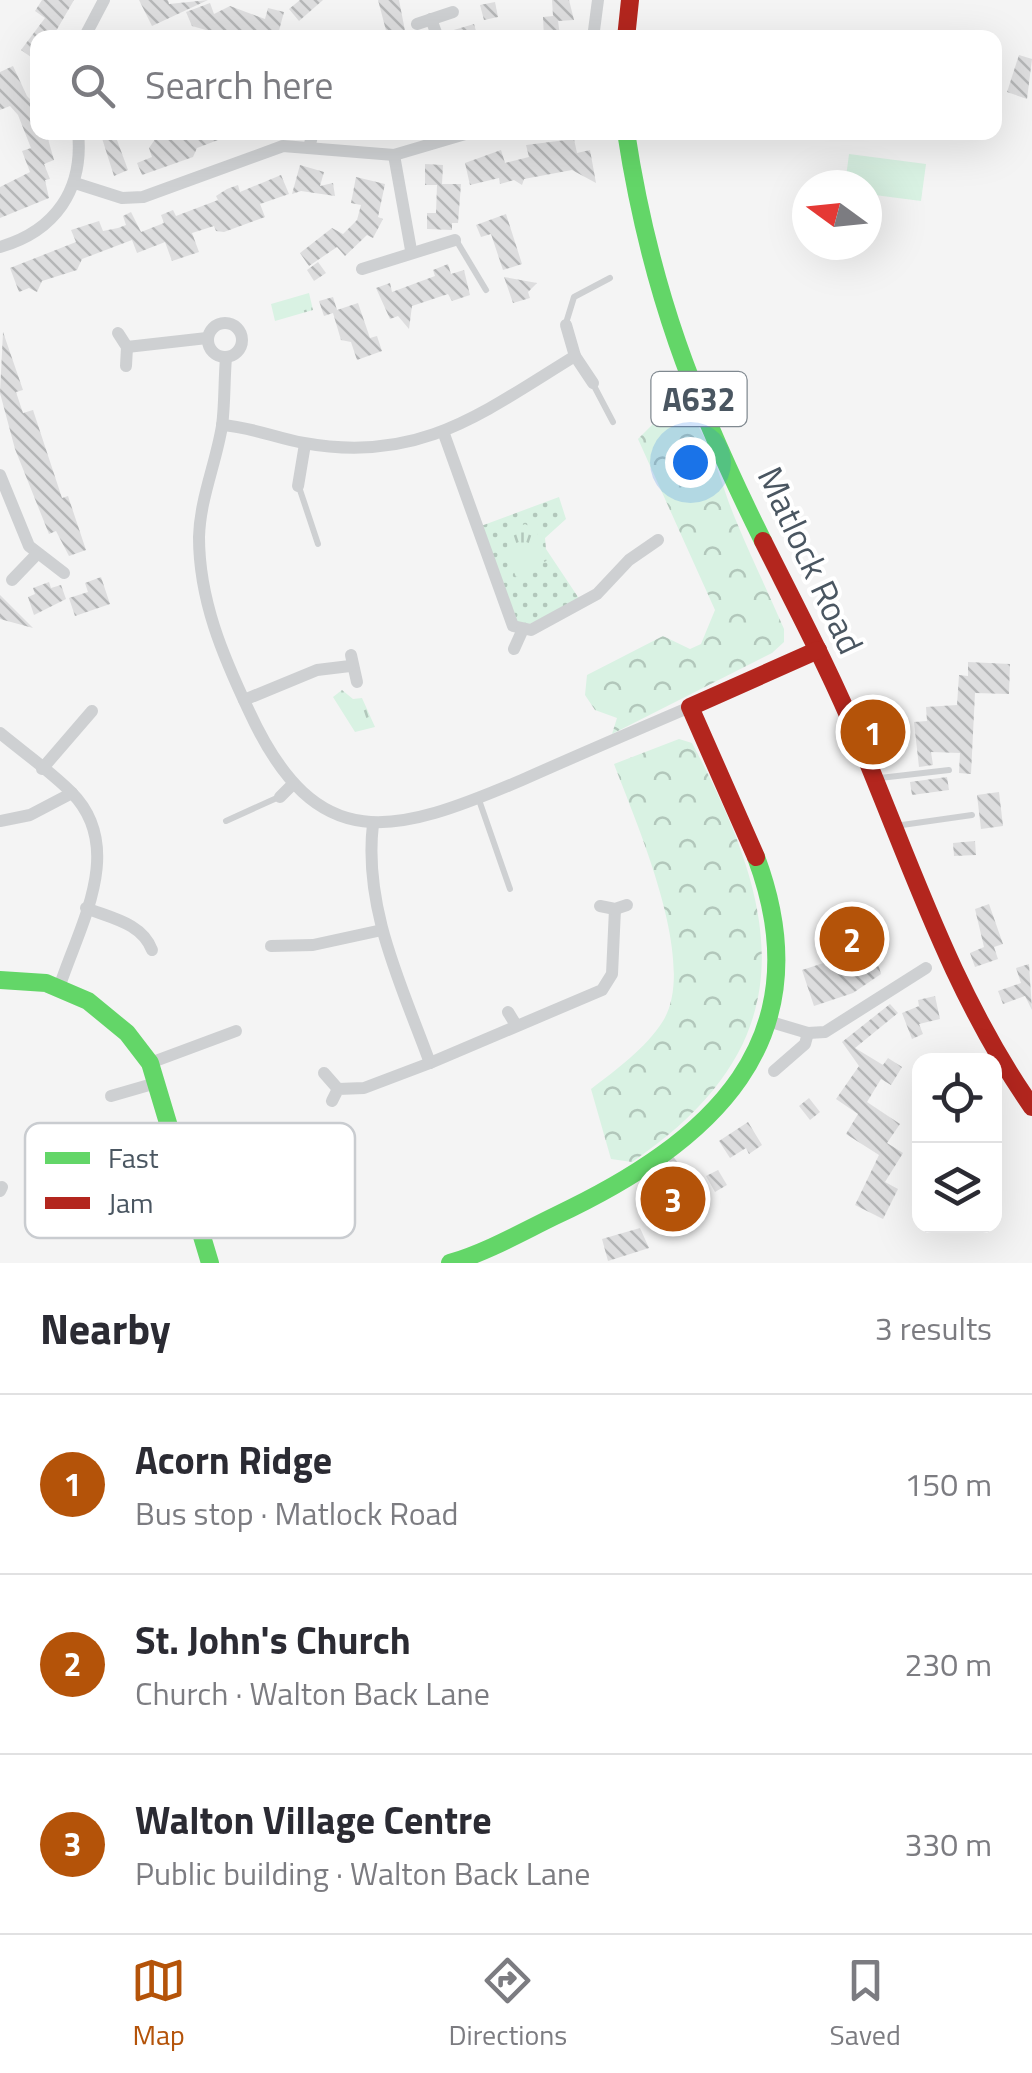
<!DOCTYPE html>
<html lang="en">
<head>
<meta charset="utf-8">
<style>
	body { margin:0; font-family:"Titillium Web",sans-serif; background:#f7f7f7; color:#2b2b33 }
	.controls { position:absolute; right:30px; bottom:30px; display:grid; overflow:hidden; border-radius:20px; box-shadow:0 10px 40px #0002 }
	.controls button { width:90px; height:90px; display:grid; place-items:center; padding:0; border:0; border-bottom:2px solid #e1e1e2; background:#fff; color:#2b2b33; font:50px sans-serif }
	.compass { position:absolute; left:792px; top:170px; width:90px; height:90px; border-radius:50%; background:#fff; box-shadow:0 10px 40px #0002; rotate:285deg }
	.you { position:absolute; left:690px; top:462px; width:35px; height:35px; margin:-25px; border:8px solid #fff; border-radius:50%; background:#1a73e8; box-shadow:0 0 0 15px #1a73e833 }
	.badge { display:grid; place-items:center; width:65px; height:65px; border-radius:50%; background:#b45309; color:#fff; font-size:32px; font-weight:700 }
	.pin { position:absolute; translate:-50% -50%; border:5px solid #fff; box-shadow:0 2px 10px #0006 }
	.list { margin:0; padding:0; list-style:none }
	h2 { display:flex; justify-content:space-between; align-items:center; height:130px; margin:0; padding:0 40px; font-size:42px }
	h2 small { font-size:32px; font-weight:400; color:#7c7c81 }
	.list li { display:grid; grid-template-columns:65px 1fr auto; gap:30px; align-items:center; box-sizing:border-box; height:180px; padding:0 40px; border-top:2px solid #e1e1e2 }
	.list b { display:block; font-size:38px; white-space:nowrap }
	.list p { margin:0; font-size:32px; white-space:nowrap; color:#7c7c81 }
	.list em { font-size:32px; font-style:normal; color:#7c7c81 }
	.icon { flex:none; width:55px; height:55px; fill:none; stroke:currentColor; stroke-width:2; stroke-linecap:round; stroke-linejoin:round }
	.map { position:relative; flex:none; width:1032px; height:1263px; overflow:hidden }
	.search { position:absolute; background:#fff; box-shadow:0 10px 40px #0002; left:30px; right:30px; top:30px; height:110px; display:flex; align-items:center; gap:25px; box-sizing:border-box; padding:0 35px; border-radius:20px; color:#7c7c81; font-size:38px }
	.sheet { height:670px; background:#fff }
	nav { display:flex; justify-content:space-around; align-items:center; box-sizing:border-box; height:140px; border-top:2px solid #e1e1e2; background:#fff; font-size:28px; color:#7c7c81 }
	nav a { display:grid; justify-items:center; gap:5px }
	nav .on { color:#b45309 }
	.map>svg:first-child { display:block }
	.grass { fill:url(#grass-dots) }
	.forest { fill:url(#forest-crowns) }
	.park { fill:url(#park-tufts) }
	.pitch { fill:#d9f2e3 }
	.building { fill:url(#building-back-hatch) }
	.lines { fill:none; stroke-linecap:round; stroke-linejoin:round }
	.lane { stroke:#ced0d2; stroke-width:6 }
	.street { stroke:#ced0d2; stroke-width:12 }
	.fast { stroke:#63d668; stroke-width:18 }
	.jam { stroke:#b3261e; stroke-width:18 }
	.labels { text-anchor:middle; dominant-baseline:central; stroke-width:8; stroke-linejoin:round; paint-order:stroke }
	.shield { fill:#fff; stroke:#808990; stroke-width:2.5 }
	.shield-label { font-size:32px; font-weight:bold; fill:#4a5661 }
	.street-label { font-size:35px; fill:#4a5661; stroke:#fff }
	.key { fill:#fff; stroke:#c9ccd0; stroke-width:2.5 }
	.key-label { font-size:28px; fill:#4a5661 }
</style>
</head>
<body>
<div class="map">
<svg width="1032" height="1263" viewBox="0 0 1032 1263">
	<defs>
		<pattern id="grass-dots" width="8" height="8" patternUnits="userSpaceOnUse" patternTransform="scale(2.5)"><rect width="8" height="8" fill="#d9f2e3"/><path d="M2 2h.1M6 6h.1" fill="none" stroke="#b2c7bb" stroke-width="1.8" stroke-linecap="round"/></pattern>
		<pattern id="forest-crowns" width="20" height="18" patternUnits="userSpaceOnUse" patternTransform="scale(2.5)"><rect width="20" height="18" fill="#d9f2e3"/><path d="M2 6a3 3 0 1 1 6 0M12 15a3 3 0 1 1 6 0" fill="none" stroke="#b2c7bb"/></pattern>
		<pattern id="park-tufts" width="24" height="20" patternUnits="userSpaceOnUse" patternTransform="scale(2.5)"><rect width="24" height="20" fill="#d9f2e3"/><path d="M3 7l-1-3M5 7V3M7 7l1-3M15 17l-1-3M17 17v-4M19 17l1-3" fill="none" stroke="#b2c7bb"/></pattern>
		<pattern id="building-back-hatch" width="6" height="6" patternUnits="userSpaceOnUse" patternTransform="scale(2.5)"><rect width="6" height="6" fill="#ddddde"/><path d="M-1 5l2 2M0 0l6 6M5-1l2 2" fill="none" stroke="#b5b6b7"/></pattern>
	</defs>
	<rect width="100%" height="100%" fill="#f4f4f4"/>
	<polygon class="grass" points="559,497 566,519 545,538 546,549 580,600 530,624 513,621 481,526"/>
	<g class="forest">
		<path d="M677 400C711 430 719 482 737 523 752 559 769 594 784 629V642L772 653 612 734 617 718 595 710 585 695 587 675 663 636 690 649 701 644 715 610 638 439Z"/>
		<path d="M679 739 692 743C782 912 807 1043 632 1162L611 1159 591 1089C617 1069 645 1049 663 1021 699 963 636 823 614 764Z"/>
	</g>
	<g class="park">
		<polygon points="309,293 313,310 275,321 271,304"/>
		<path d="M525 524 536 530 548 560 516 577C507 555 499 535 525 524Z"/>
		<polygon points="342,690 353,699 362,698 375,727 355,732 333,697"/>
	</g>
	<polygon class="pitch" points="849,154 926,164 921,201 867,194 867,185 845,185"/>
	<g class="building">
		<polygon points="42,0 74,0 52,38 38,38 38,62 21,50 45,18 35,11"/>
		<polygon points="139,0 168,0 169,4 208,0 152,26"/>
		<polygon points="300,0 323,0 299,21 289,9"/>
		<polygon points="378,0 399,0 406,36 388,38"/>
		<polygon points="552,0 569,0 574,20 558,21 560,36 544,38 543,17 553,16"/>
		<polygon points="495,2 498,17 484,20 480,5"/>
		<polygon points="210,3 214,14 230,6 265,19 268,8 284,12 277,38 234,38 192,26 186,12"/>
		<polygon points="474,24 478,38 448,38 447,32"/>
		<polygon points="1019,55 1032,59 1027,99 1007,92"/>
		<polygon points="13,66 27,96 32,101 38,99 38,132 46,132 54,160 44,164 50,179 45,180 49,198 0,218 0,187 30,172 22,151 31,148 18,115 10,106 0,110 0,72"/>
		<polygon points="100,132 114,132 128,170 114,176"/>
		<polygon points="160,132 234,132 234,134 197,148 193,157 142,175 137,163 152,157 149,148"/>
		<polygon points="574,139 577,153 590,150 596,183 572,170 524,179 522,185 514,180 500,184 499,178 470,185 465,163 501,150 505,163 529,157 526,145"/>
		<polygon points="425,164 443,165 442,184 461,184 458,223 452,223 452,230 427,229 427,213 436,213 437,185 425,185"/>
		<polygon points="300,165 324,172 320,186 333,183 335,196 301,191 292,194"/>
		<polygon points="281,175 289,194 260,204 265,217 224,232 216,231 214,226 192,233 199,252 172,261 165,242 137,253 132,240 82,259 77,270 42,281 37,292 29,288 19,292 10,268 76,242 71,230 99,221 103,231 118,228 126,225 123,216 131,212 141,232 164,223 161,215 173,210 176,216 218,200 216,196 227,189 238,185 240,192"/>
		<polygon points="356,177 385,184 378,217 383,219 373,238 367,235 345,256 337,247 309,266 300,253 332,228 343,234 357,220 361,205 351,203"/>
		<polygon points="506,214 522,264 503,270 491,234 481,237 476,225"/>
		<polygon points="318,262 326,273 314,281 307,270"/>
		<polygon points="448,264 451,274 464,270 470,295 452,301 448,294 412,306 409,329 398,316 390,319 376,288 390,283 392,292 435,276 433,270"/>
		<polygon points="504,277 537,283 528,292 530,298 513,303"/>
		<polygon points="333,297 337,310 358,303 370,338 377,336 382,351 357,360 351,342 341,340 333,313 324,316 319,301"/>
		<polygon points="3,332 23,390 16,392 23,413 33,410 62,498 68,496 86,550 69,556 56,531 49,534 15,449 0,393"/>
		<polygon points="101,577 110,604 75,616 69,598 88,592 85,583"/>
		<polygon points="49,582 51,588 61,585 66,599 34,615 28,597 35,594 33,588"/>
		<polygon points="0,595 33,628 0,619"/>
		<polygon points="968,662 1010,664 1009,694 975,693 971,774 959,773 960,753 931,752 933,765 919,767 914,722 927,721 926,707 957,705 959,675 968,676"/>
		<polygon points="947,777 949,790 912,795 910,782"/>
		<polygon points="999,792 1003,826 981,829 977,795"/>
		<polygon points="975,841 976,855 954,856 953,843"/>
		<polygon points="989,904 1003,944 994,947 998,959 975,967 970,953 984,947 975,909"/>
		<polygon points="862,909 881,974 853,993 814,1006 802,970 839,958 826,921"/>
		<polygon points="1029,964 1032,1010 1025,996 1003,1004 998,991 1021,983 1016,968"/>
		<polygon points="935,996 940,1019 919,1024 923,1034 912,1039 902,1013 919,1006 918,1000"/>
		<polygon points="890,1004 898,1013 855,1048 883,1065 888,1058 902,1067 891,1085 881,1079 867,1102 900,1124 887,1143 903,1153 885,1182 898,1189 883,1219 855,1205 879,1155 846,1134 858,1114 836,1099 859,1066 842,1042"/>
		<polygon points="809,1098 820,1112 810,1120 799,1106"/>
		<polygon points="748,1122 762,1145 749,1154 746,1148 730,1158 719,1141"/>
		<polygon points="718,1170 727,1185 715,1192 706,1176"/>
		<polygon points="676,1177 687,1196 679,1201 683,1209 673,1215 658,1188"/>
		<polygon points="640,1228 649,1248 608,1261 602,1239"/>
	</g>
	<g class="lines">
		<g class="lane">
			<polyline points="456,240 486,290"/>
			<polyline points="566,323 574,297 610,278"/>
			<polyline points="593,384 613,422"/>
			<polyline points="299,487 318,544"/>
			<polyline points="880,778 949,770"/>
			<polyline points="479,800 510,889"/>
			<polyline points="226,821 279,797"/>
			<polyline points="895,826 972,815"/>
			<polyline points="669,1156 704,1202"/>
		</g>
		<g class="street">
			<polyline points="431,19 438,38"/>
			<polyline points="417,24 453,12"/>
			<polyline points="84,38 104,0"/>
			<polyline points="593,38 598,0"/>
			<polyline points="309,148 313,132"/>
			<polyline points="394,155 411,250"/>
			<polyline points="75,183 122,198 143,197 283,146 394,155 472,132"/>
			<path d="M0 247C55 231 84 190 78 132"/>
			<polyline points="362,269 455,240"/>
			<circle cx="225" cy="340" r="17"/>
			<polyline points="566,325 575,356 593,383"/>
			<polyline points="118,333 127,347 126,366"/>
			<polyline points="127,347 207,338"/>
			<path d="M226 358C224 380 225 404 222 426 216 463 200 499 199 537 199 600 223 656 249 711 317 859 395 834 522 780 578 755 634 731 690 707"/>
			<path d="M222 425C251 427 276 438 304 443 420 464 482 413 575 356"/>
			<polyline points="444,434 513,626 531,630 597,594 629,560 658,540"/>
			<polyline points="0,475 29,546 64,573"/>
			<polyline points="298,486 305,444"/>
			<polyline points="12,580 36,555"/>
			<polyline points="514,649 523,629"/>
			<polyline points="351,655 357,682"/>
			<polyline points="244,700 317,670 350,666"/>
			<path d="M0 733C23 752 50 771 71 792 127 848 79 926 59 988"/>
			<polyline points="42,769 92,711"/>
			<polyline points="280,797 293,784"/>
			<polyline points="0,821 30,815 72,793"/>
			<path d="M373 824C363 908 402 986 430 1063L602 990 612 974 615 909"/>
			<polyline points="600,906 615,909 627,905"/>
			<path d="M86 908C111 918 142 923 152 950"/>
			<polyline points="271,946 313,945 382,930"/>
			<polyline points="508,1012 516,1025"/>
			<polyline points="771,1022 808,1033 825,1032 926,968"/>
			<polyline points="150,1063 236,1031"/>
			<polyline points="774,1071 805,1044 808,1033"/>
			<polyline points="324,1073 338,1089"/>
			<polyline points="111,1096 156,1083"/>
			<polyline points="332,1101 338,1089 364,1088 430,1063"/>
			<polyline points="0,1191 2,1187"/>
		</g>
		<g class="fast">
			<path d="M626 132C650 289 693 400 763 541"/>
			<polyline points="0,980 46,983 88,1001 127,1033 150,1063 210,1263"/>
			<path d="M450 1263C487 1252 520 1233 555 1216 710 1143 825 1042 756 857"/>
		</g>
		<g class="jam">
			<polyline points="626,38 630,0"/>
			<path d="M763 541C796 607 831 673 859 741 912 867 953 994 1032 1107"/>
			<polyline points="756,857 690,707 818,650"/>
		</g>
	</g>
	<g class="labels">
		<rect class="shield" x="651.5" y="372" width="95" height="54" rx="8"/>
		<g class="shield-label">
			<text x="699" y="399">A632</text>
		</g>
		<g class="street-label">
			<text transform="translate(811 560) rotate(65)">Matlock Road</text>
		</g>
	</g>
	<rect x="25" y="1123" width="330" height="115" rx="15" class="key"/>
	<rect x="45" y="1152" width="45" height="12" fill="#63d668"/>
	<rect x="45" y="1197" width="45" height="12" fill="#b3261e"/>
	<g class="key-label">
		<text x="108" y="1168">Fast</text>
		<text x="108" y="1213">Jam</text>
	</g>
</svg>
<div class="controls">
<button><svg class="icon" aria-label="locate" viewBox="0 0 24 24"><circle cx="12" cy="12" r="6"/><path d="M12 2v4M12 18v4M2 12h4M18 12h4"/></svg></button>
<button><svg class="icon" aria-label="layers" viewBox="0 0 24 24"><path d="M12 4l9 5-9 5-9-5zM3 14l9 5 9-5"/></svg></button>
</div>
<svg class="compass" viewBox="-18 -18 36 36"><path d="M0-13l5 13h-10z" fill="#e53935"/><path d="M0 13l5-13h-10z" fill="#7c7c81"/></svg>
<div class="you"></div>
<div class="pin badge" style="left:873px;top:732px">1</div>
<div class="pin badge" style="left:852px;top:939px">2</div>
<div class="pin badge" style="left:673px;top:1199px">3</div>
<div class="search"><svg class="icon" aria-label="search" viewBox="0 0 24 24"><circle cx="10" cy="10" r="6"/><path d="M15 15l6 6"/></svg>Search here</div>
</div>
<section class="sheet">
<h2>Nearby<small>3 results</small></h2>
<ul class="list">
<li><span class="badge">1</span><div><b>Acorn Ridge</b><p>Bus stop · Matlock Road</p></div><em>150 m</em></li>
<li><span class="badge">2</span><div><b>St. John's Church</b><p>Church · Walton Back Lane</p></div><em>230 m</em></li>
<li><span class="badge">3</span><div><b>Walton Village Centre</b><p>Public building · Walton Back Lane</p></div><em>330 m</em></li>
</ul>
</section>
<nav>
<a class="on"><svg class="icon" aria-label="map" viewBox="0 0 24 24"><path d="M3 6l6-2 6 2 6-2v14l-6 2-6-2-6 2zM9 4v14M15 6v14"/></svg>Map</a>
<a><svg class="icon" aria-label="directions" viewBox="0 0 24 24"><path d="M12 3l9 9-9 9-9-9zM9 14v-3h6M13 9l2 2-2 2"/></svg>Directions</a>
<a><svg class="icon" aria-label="saved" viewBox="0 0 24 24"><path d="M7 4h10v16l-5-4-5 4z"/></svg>Saved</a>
</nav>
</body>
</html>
